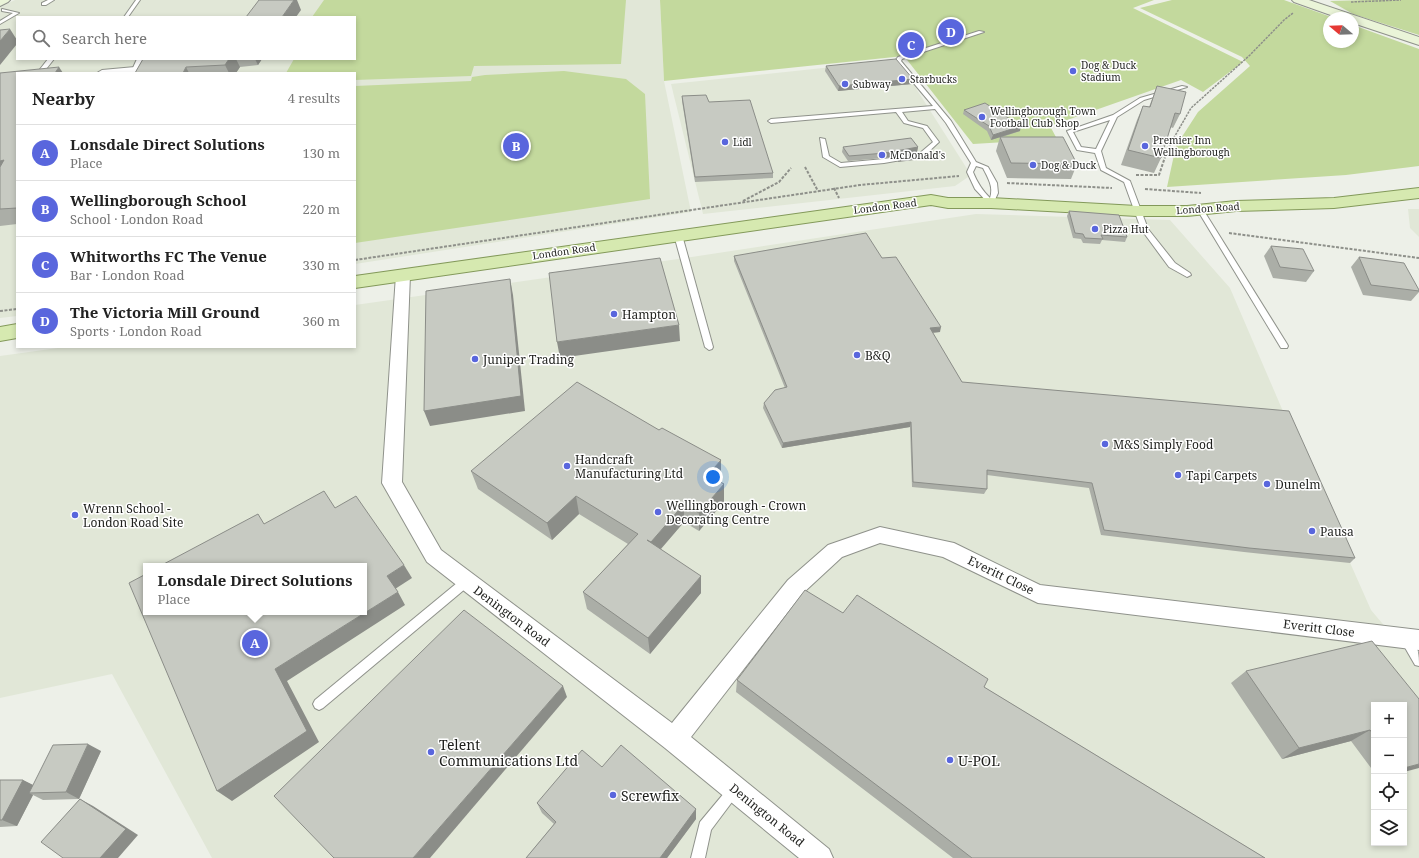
<!DOCTYPE html>
<html lang="en">
<head>
<meta charset="utf-8">
<style>
	body { margin:0; font-family:"Noto Serif",serif; background:#f6f6f6; color:#222 }
	.controls { position:absolute; right:12px; bottom:12px; display:grid; overflow:hidden; border-radius:0px; box-shadow:0 2px 6px #0003 }
	.controls button { width:36px; height:36px; display:grid; place-items:center; padding:0; border:0; border-bottom:1px solid #e0e0e0; background:#fff; color:#222; font:20px sans-serif }
	.compass { position:absolute; left:1323px; top:12px; width:36px; height:36px; border-radius:50%; background:#fff; box-shadow:0 2px 6px #0003; rotate:289deg }
	.you { position:absolute; left:713px; top:477px; width:14px; height:14px; margin:-10px; border:3px solid #fff; border-radius:50%; background:#1a73e8; box-shadow:0 0 0 6px #1a73e833 }
	.badge { display:grid; place-items:center; width:26px; height:26px; border-radius:50%; background:#5966dd; color:#fff; font-size:13px; font-weight:700 }
	.pin { position:absolute; translate:-50% -50%; border:2px solid #fff; box-shadow:0 1px 4px #0006 }
	.popup { position:absolute; left:143px; top:563px; width:224px; height:52px; box-sizing:border-box; display:grid; place-content:center; border-radius:0px; background:#fff; filter:drop-shadow(0 1px 3px #0005); font-size:13px; white-space:nowrap; color:#767676 }
	.popup b { font-size:15px; color:#222 }
	.popup::after { content:''; position:absolute; left:50%; top:100%; margin-left:-8px; border:8px solid transparent; border-top-color:#fff }
	.list { margin:0; padding:0; list-style:none }
	h2 { display:flex; justify-content:space-between; align-items:center; height:52px; margin:0; padding:0 16px; font-size:17px }
	h2 small { font-size:13px; font-weight:400; color:#767676 }
	.list li { display:grid; grid-template-columns:26px 1fr auto; gap:12px; align-items:center; box-sizing:border-box; height:56px; padding:0 16px; border-top:1px solid #e0e0e0 }
	.list b { display:block; font-size:15px; white-space:nowrap }
	.list p { margin:0; font-size:13px; white-space:nowrap; color:#767676 }
	.list em { font-size:13px; font-style:normal; color:#767676 }
	.icon { flex:none; width:22px; height:22px; fill:none; stroke:currentColor; stroke-width:2; stroke-linecap:round; stroke-linejoin:round }
	.map { position:relative; flex:none; width:1419px; height:858px; overflow:hidden }
	.search { position:absolute; background:#fff; box-shadow:0 2px 6px #0003; left:16px; top:16px; width:340px; height:44px; display:flex; align-items:center; gap:10px; box-sizing:border-box; padding:0 14px; border-radius:0px; color:#767676; font-size:15px }
	.panel { position:absolute; background:#fff; box-shadow:0 2px 6px #0003; left:16px; top:72px; width:340px; height:276px; border-radius:0px }
	.map>svg:first-child { display:block }
	.built { fill:#e1e7d7; fill-rule:evenodd }
	.green { fill:#c3d99d }
	.lines { fill:none; stroke-linecap:round; stroke-linejoin:round }
	.service-casing { stroke:#8f928b; stroke-width:2 }
	.minor-casing { stroke:#8f928b; stroke-width:2 }
	.secondary-casing { stroke:#8f928b; stroke-width:2 }
	.primary-casing { stroke:#83995a; stroke-width:2 }
	.path-far1 { stroke:#8e908a; stroke-width:1.5; stroke-dasharray:2.5 1; stroke-linecap:butt }
	.path { stroke:#8e908a; stroke-width:2; stroke-dasharray:3 1.5; stroke-linecap:butt }
	.service { fill:#fff; fill-rule:evenodd }
	.minor { fill:#fff; fill-rule:evenodd }
	.secondary { fill:#eaf4d8; fill-rule:evenodd }
	.primary { fill:#d6e9b0; fill-rule:evenodd }
	.wall { fill:#abaea7 }
	.shaded-wall { fill:#8b8d88 }
	.building { fill:#c7cac2; stroke:#8b8d88 }
	.poi-dot { fill:#5966dd; stroke:#fff; stroke-width:1.5 }
	.labels { text-anchor:middle; dominant-baseline:central; stroke-width:3; stroke-linejoin:round; paint-order:stroke }
	.far-poi-label { font-size:10px; fill:#1e1f1c; stroke:#fff; text-anchor:start }
	.far-street-label { font-size:10px; fill:#1e1f1c; stroke:#fff }
	.poi-label { font-size:12px; fill:#1e1f1c; stroke:#fff; text-anchor:start }
	.street-label { font-size:12px; fill:#1e1f1c; stroke:#fff }
	.near-poi-label { font-size:14px; fill:#1e1f1c; stroke:#fff; text-anchor:start }
</style>
</head>
<body>
<div class="map">
<svg width="1419" height="858" viewBox="0 0 1419 858">
	<rect width="100%" height="100%" fill="#edf0e8"/>
	<g class="built">
		<path d="M15 0H660L664 81 691 212 355 264V73H17V316L0 318V7ZM17 17H355V59H17Z"/>
		<polygon points="898,60 971,175 955,186 703,214 671,84"/>
		<polygon points="1408,209 1419,209 1419,237 1410,228"/>
		<path d="M976 214 1170 220 1230 288 1285 416 1371 610 1419 667V858H212L112 674 0 698V356L65 347H355V305L685 258ZM146 566H364V612H146ZM1374 705H1404V843H1374Z"/>
	</g>
	<g class="green">
		<polygon points="324,0 626,0 621,64 474,66 471,76 355,80 355,73 286,73 294,59 355,59 355,17 312,17"/>
		<polygon points="660,0 1154,0 1133,8 1243,62 1203,92 1181,80 1050,126 1057,139 973,144 904,56 664,81"/>
		<polygon points="1172,0 1284,0 1334,18 1329,18 1329,42 1353,42 1353,25 1419,49 1419,166 1346,175 1167,187 1176,146 1198,112 1250,66 1242,57 1140,8"/>
		<polygon points="1368,0 1419,0 1419,35 1353,14 1330,1"/>
		<polygon points="564,71 626,79 645,94 650,199 355,243 355,86 471,81 472,77 485,75"/>
	</g>
	<g class="lines">
		<g class="service-casing">
			<g id="service">
				<polygon points="48,0 54,0 46,5 42,5 42,3"/>
				<polygon points="136,0 140,0 128,17 124,17"/>
				<polygon points="2,9 19,13 0,24 0,21 13,13 2,11"/>
				<path d="M979 31 984 32 902 59 901 61 951 121 976 162 988 167 997 183 998 193 993 204H989L975 189 967 172 971 163 946 123 935 109 902 112 908 121 927 126 939 142 924 156 884 163 840 167 823 157 820 138 825 139 829 156 841 163 884 159 920 153 933 142 923 128 904 123 896 112 771 123 768 121 771 119 933 106 895 61 898 57ZM976 166 983 168C988 178 994 187 990 198 982 190 977 182 973 172Z"/>
				<polygon points="48,59 54,59 43,73 37,73"/>
				<polygon points="137,59 143,59 137,71 133,71 132,70"/>
				<path d="M1182 86 1187 87 1144 100 1117 117 1101 151 1106 168 1130 181 1148 229 1175 263 1190 273 1191 275 1187 277 1169 267 1141 229 1124 182 1101 170 1095 153 1077 150 1067 131 1113 115 1140 98ZM1110 120 1096 149 1081 147 1073 132Z"/>
				<polygon points="1201,209 1204,211 1287,344 1288,346 1287,348 1281,348 1198,211"/>
				<polygon points="675,233 681,233 682,235 713,347 712,349 709,350 705,347 674,235"/>
				<polygon points="467,576 471,578 472,581 471,584 323,708 319,710 315,708 313,704 315,700 463,578"/>
				<path d="M1406 634C1418 639 1419 655 1419 666L1415 665 1400 639 1402 635Z"/>
				<polygon points="734,784 738,786 740,790 738,794 711,830 705,858 691,858 700,822 730,786"/>
			</g>
		</g>
		<g class="minor-casing">
			<g id="minor">
				<polygon points="135,67 139,68 140,70 139,72 97,73 102,70"/>
				<polygon points="403,270 408,272 410,275 402,482 441,550 672,723 788,580 828,545 880,527 954,543 1040,585 1419,630 1419,650 1038,603 943,557 880,543 842,557 802,594 691,737 829,849 833,858 799,858 665,748 427,562 382,483 396,275 398,272"/>
			</g>
		</g>
		<g class="secondary-casing">
			<g id="secondary">
				<polygon points="0,0 10,0 8,2 0,6"/>
				<polygon points="1292,0 1309,0 1419,37 1419,45 1353,23 1353,18 1339,18 1294,2"/>
			</g>
		</g>
		<g class="primary-casing">
			<g id="primary">
				<polygon points="1419,188 1419,198 1334,208 1236,211 1187,216 1137,216 991,208 948,208 931,205 355,288 355,276 931,195 948,198 991,198 1137,206 1187,206 1236,201 1334,198"/>
				<polygon points="17,324 17,338 0,341 0,327"/>
			</g>
		</g>
		<g class="path-far1">
			<polyline points="1351,2 1401,0"/>
			<polyline points="1172,141 1191,108 1250,55 1284,20 1293,13"/>
		</g>
		<g class="path">
			<polyline points="805,167 818,191"/>
			<polyline points="1136,175 1159,175 1168,148 1173,140"/>
			<polyline points="1007,183 1112,188"/>
			<polyline points="834,188 839,198"/>
			<polyline points="1145,189 1201,193"/>
			<polyline points="743,201 779,182 791,168"/>
			<polyline points="1229,233 1419,258"/>
			<polyline points="355,260 860,185 959,176"/>
			<polyline points="0,311 17,309"/>
		</g>
		<use href="#service" class="service"/>
		<use href="#minor" class="minor"/>
		<use href="#secondary" class="secondary"/>
		<use href="#primary" class="primary"/>
	</g>
	<g class="wall">
		<polygon points="143,59 262,59 258,65 240,67 236,73 133,73 135,73"/>
		<polygon points="826,66 912,84 838,91 825,71"/>
		<polygon points="0,73 17,73 17,224 0,226"/>
		<polygon points="1157,86 1180,114 1173,128 1170,127 1161,158 1154,173 1121,165 1137,120 1143,106 1149,107"/>
		<polygon points="682,96 773,173 773,178 695,182 682,101"/>
		<polygon points="964,110 1020,131 1002,137 1077,164 1071,179 1007,178 996,151 1000,137 991,140 987,131 963,114"/>
		<polygon points="843,147 918,147 917,152 884,158 848,161 842,152"/>
		<polygon points="1069,211 1127,237 1125,242 1102,240 1100,244 1083,243 1081,239 1073,238 1067,216"/>
		<polygon points="1271,246 1314,271 1306,282 1273,278 1264,256"/>
		<polygon points="734,256 882,258 940,332 932,333 962,382 1355,558 1350,563 1244,552 1101,535 1089,488 987,475 987,489 984,494 912,487 910,427 782,448 763,408 764,403 785,388 734,261"/>
		<polygon points="1359,257 1419,290 1419,292 1411,301 1363,295 1351,267"/>
		<polygon points="659,430 721,460 721,478 718,481 724,484 724,502 699,531 684,522 661,549 701,593 650,654 587,609 583,592 628,544 579,514 552,540 478,489 471,471"/>
		<polygon points="843,613 984,687 1265,858 953,858 905,821 736,692 737,680"/>
		<polygon points="1246,671 1374,705 1374,772 1351,741 1282,759 1231,683"/>
		<polygon points="101,751 79,799 43,800 33,795 17,826 0,827 0,780 23,780 33,785"/>
		<polygon points="602,767 696,809 696,819 667,858 526,858 554,824 542,813 537,803"/>
	</g>
	<g class="shaded-wall">
		<polygon points="294,0 297,0 301,10 296,17 282,17"/>
		<polygon points="10,29 17,40 17,44 0,65 0,41"/>
		<polygon points="229,59 236,59 240,67 236,73 229,73 225,65"/>
		<polygon points="255,59 262,59 258,65"/>
		<polygon points="59,67 63,73 55,73"/>
		<polygon points="186,67 189,73 183,73"/>
		<polygon points="913,79 912,84 838,91 839,86"/>
		<polygon points="1021,126 1020,131 991,140 993,135"/>
		<polygon points="918,147 917,152 884,158 885,153"/>
		<polygon points="923,154 922,159 898,162 899,157"/>
		<polygon points="4,160 0,177 0,161"/>
		<polygon points="510,279 513,295 525,411 430,426 424,411"/>
		<polygon points="679,325 680,341 560,358 557,342"/>
		<polygon points="941,327 940,332 928,333 930,328"/>
		<polygon points="911,422 910,427 782,448 783,443"/>
		<polygon points="721,460 721,478 708,493 708,475"/>
		<polygon points="724,484 724,502 699,531 699,513"/>
		<polygon points="576,496 579,514 552,540 547,523"/>
		<polygon points="684,504 684,522 652,559 651,542"/>
		<polygon points="404,565 412,578 395,589 387,576"/>
		<polygon points="701,576 701,593 650,654 648,638"/>
		<polygon points="398,592 405,605 287,681 319,742 232,801 217,791 275,669"/>
		<polygon points="563,686 567,697 430,858 413,858"/>
		<polygon points="1370,730 1351,741 1282,759 1299,748"/>
		<polygon points="88,744 101,751 79,799 66,792"/>
		<polygon points="1419,764 1419,768 1404,772 1404,768"/>
		<polygon points="23,780 37,787 29,793 33,795 17,826 2,820"/>
		<polygon points="80,799 93,806 138,835 118,858 100,858"/>
		<polygon points="696,809 696,819 667,858 660,858"/>
	</g>
	<g class="building">
		<polygon points="259,0 294,0 282,17 246,17"/>
		<polygon points="10,29 0,41 0,30"/>
		<polygon points="143,59 229,59 225,65 186,67 183,73 133,73 135,73"/>
		<polygon points="896,59 913,79 839,86 826,66"/>
		<polygon points="59,67 55,73 17,73 17,208 0,209 0,167 4,160 0,161 0,73"/>
		<polygon points="1157,86 1186,92 1180,114 1175,113 1161,158 1128,150 1143,106 1150,107"/>
		<polygon points="706,95 709,102 750,100 773,173 695,177 682,96"/>
		<polygon points="985,103 1021,126 993,135 989,126 964,110"/>
		<polygon points="1000,137 1063,137 1077,164 1011,163"/>
		<polygon points="911,138 918,147 885,153 849,156 843,147"/>
		<polygon points="923,153 923,154 899,157"/>
		<polygon points="1069,211 1119,215 1127,237 1101,235 1103,239 1085,238 1083,234 1075,233"/>
		<polygon points="866,233 882,258 896,257 941,327 930,328 962,382 1289,411 1355,558 1249,548 1104,530 1092,483 987,470 987,489 913,482 911,422 783,443 764,403 775,390 787,387 734,256"/>
		<polygon points="1271,246 1303,249 1314,271 1280,267"/>
		<polygon points="1359,257 1404,263 1419,290 1419,291 1371,285"/>
		<polygon points="660,258 679,325 557,342 549,273"/>
		<polygon points="510,279 521,396 424,411 426,291"/>
		<polygon points="577,382 659,430 662,428 721,460 708,475 724,484 699,513 684,504 651,542 647,540 701,576 648,638 583,592 638,534 576,496 547,523 471,471"/>
		<polygon points="324,491 335,508 356,496 404,565 387,576 398,592 275,669 307,731 217,791 129,583 146,574 146,612 364,612 364,566 160,566 258,514 264,524"/>
		<polygon points="805,590 843,613 857,595 988,679 984,687 1265,858 972,858 911,811 737,680"/>
		<polygon points="464,610 563,686 413,858 334,858 274,796"/>
		<polygon points="1372,641 1419,699 1419,764 1404,768 1404,705 1374,705 1374,735 1370,730 1299,748 1246,671"/>
		<polygon points="88,744 66,792 29,793 53,745"/>
		<polygon points="621,745 696,809 660,858 526,858 556,822 537,803 582,750 602,767"/>
		<polygon points="0,780 23,780 2,820 0,820"/>
		<polygon points="80,799 126,829 100,858 63,858 41,842"/>
	</g>
	<g class="poi-dot">
		<circle cx="1073" cy="71" r="4"/>
		<circle cx="902" cy="79" r="4"/>
		<circle cx="845" cy="84" r="4"/>
		<circle cx="982" cy="117" r="4"/>
		<circle cx="725" cy="142" r="4"/>
		<circle cx="1145" cy="146" r="4"/>
		<circle cx="882" cy="155" r="4"/>
		<circle cx="1033" cy="165" r="4"/>
		<circle cx="1095" cy="229" r="4"/>
		<circle cx="614" cy="314" r="4"/>
		<circle cx="857" cy="355" r="4"/>
		<circle cx="475" cy="359" r="4"/>
		<circle cx="1105" cy="444" r="4"/>
		<circle cx="567" cy="466" r="4"/>
		<circle cx="1178" cy="475" r="4"/>
		<circle cx="1267" cy="484" r="4"/>
		<circle cx="658" cy="512" r="4"/>
		<circle cx="75" cy="515" r="4"/>
		<circle cx="1312" cy="531" r="4"/>
		<circle cx="431" cy="752" r="4"/>
		<circle cx="950" cy="760" r="4"/>
		<circle cx="613" cy="795" r="4"/>
	</g>
	<g class="labels">
		<g class="far-poi-label">
			<text x="1081" y="65">Dog &amp; Duck<tspan x="1081" dy="12">Stadium</tspan></text>
			<text x="910" y="79">Starbucks</text>
			<text x="853" y="84">Subway</text>
			<text x="990" y="111">Wellingborough Town<tspan x="990" dy="12">Football Club Shop</tspan></text>
			<text x="1153" y="140">Premier Inn<tspan x="1153" dy="12">Wellingborough</tspan></text>
			<text x="733" y="142">Lidl</text>
			<text x="890" y="155">McDonald's</text>
			<text x="1041" y="165">Dog &amp; Duck</text>
			<text x="1103" y="229">Pizza Hut</text>
		</g>
		<g class="far-street-label">
			<text transform="translate(885 206) rotate(-7)">London Road</text>
			<text transform="translate(1208 208) rotate(-4)">London Road</text>
			<text transform="translate(564 251) rotate(-8)">London Road</text>
		</g>
		<g class="poi-label">
			<text x="622" y="314">Hampton</text>
			<text x="865" y="355">B&amp;Q</text>
			<text x="483" y="359">Juniper Trading</text>
			<text x="1113" y="444">M&amp;S Simply Food</text>
			<text x="575" y="459">Handcraft<tspan x="575" dy="14">Manufacturing Ltd</tspan></text>
			<text x="1186" y="475">Tapi Carpets</text>
			<text x="1275" y="484">Dunelm</text>
			<text x="666" y="505">Wellingborough - Crown<tspan x="666" dy="14">Decorating Centre</tspan></text>
			<text x="83" y="508">Wrenn School -<tspan x="83" dy="14">London Road Site</tspan></text>
			<text x="1320" y="531">Pausa</text>
		</g>
		<g class="street-label">
			<text transform="translate(1001 575) rotate(26)">Everitt Close</text>
			<text transform="translate(512 616) rotate(37)">Denington Road</text>
			<text transform="translate(1319 628) rotate(7)">Everitt Close</text>
			<text transform="translate(767 815) rotate(39)">Denington Road</text>
		</g>
		<g class="near-poi-label">
			<text x="439" y="744">Telent<tspan x="439" dy="16">Communications Ltd</tspan></text>
			<text x="958" y="760">U-POL</text>
			<text x="621" y="795">Screwfix</text>
		</g>
	</g>
</svg>
<div class="controls">
<button>+</button>
<button>−</button>
<button><svg class="icon" aria-label="locate" viewBox="0 0 24 24"><circle cx="12" cy="12" r="6"/><path d="M12 2v4M12 18v4M2 12h4M18 12h4"/></svg></button>
<button><svg class="icon" aria-label="layers" viewBox="0 0 24 24"><path d="M12 4l9 5-9 5-9-5zM3 14l9 5 9-5"/></svg></button>
</div>
<svg class="compass" viewBox="-18 -18 36 36"><path d="M0-13l5 13h-10z" fill="#e53935"/><path d="M0 13l5-13h-10z" fill="#767676"/></svg>
<div class="you"></div>
<div class="pin badge" style="left:255px;top:643px">A</div>
<div class="popup"><b>Lonsdale Direct Solutions</b>Place</div>
<div class="pin badge" style="left:516px;top:146px">B</div>
<div class="pin badge" style="left:911px;top:45px">C</div>
<div class="pin badge" style="left:951px;top:32px">D</div>
<div class="search"><svg class="icon" aria-label="search" viewBox="0 0 24 24"><circle cx="10" cy="10" r="6"/><path d="M15 15l6 6"/></svg>Search here</div>
<section class="panel">
<h2>Nearby<small>4 results</small></h2>
<ul class="list">
<li><span class="badge">A</span><div><b>Lonsdale Direct Solutions</b><p>Place</p></div><em>130 m</em></li>
<li><span class="badge">B</span><div><b>Wellingborough School</b><p>School · London Road</p></div><em>220 m</em></li>
<li><span class="badge">C</span><div><b>Whitworths FC The Venue</b><p>Bar · London Road</p></div><em>330 m</em></li>
<li><span class="badge">D</span><div><b>The Victoria Mill Ground</b><p>Sports · London Road</p></div><em>360 m</em></li>
</ul>
</section>
</div>
</body>
</html>
